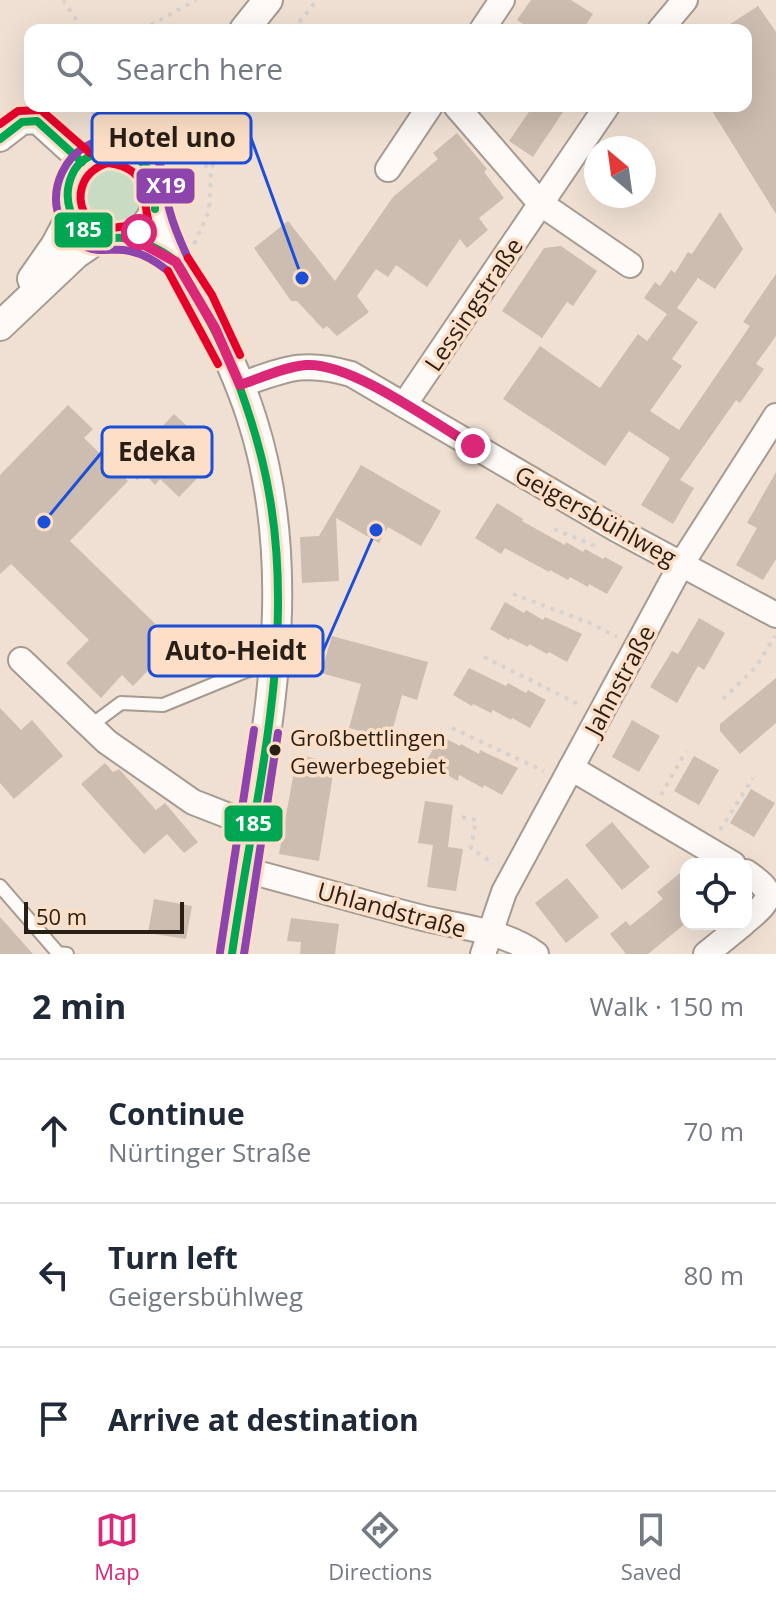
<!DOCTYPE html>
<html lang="en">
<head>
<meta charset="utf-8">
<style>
	body { margin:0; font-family:"Open Sans",sans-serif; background:#f2f2f3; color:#1f2937 }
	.controls { position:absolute; right:24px; bottom:24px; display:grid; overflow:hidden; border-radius:16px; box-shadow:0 8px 32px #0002 }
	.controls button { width:72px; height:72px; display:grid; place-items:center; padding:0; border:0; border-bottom:2px solid #e0e1e3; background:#fff; color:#1f2937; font:40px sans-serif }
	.compass { position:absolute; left:584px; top:136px; width:72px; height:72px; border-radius:50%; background:#fff; box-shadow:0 8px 32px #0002; rotate:331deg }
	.scale { position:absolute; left:24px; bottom:20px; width:160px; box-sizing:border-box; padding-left:8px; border:4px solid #291f16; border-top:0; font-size:22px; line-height:28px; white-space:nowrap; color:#291f16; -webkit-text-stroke:6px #fcdfc6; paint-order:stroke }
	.stop { position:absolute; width:24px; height:24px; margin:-18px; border:6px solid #db2777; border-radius:50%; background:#fff }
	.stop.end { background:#db2777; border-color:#fff; box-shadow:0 2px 8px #0008 }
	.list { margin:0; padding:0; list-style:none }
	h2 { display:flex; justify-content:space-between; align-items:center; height:104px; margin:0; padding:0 32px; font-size:34px }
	h2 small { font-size:26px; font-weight:400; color:#747a83 }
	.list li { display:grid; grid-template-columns:52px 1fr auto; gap:24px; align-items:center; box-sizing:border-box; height:144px; padding:0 32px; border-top:2px solid #e0e1e3 }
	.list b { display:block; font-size:30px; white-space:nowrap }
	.list p { margin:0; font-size:26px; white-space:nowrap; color:#747a83 }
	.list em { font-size:26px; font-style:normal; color:#747a83 }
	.icon { flex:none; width:44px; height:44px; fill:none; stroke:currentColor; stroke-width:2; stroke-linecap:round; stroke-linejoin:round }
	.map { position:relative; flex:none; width:776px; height:954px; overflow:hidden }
	.search { position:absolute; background:#fff; box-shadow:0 8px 32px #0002; left:24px; right:24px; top:24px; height:88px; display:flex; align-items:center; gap:20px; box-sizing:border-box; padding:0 28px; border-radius:16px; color:#747a83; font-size:30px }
	.sheet { height:536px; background:#fff }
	nav { display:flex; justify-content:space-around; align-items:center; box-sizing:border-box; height:112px; border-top:2px solid #e0e1e3; background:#fff; font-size:22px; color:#747a83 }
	nav a { display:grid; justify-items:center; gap:4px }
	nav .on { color:#db2777 }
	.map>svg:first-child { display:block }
	.green { fill:#c7dcc2 }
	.building { fill:#cdbdb0 }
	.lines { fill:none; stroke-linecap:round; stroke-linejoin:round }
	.service-casing { stroke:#a69b90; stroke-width:16 }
	.minor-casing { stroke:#a69b90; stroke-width:28 }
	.tertiary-casing { stroke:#a69b90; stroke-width:32 }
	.path { stroke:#d7d2cf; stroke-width:4; stroke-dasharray:4 6; stroke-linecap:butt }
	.service { stroke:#fdfaf8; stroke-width:12 }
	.minor { stroke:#fdfaf8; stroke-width:24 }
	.tertiary { stroke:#fdfaf8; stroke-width:28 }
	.bus-1-casing { stroke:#fcdfc6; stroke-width:14 }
	.bus-2-casing { stroke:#fcdfc6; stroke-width:14 }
	.bus-3-casing { stroke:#fcdfc6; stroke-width:14 }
	.bus-1 { stroke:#00a651; stroke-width:8 }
	.bus-2 { stroke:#8e44ad; stroke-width:8 }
	.bus-3 { stroke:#e4002b; stroke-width:8 }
	.route { stroke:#db2777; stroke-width:10 }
	.bus-dot { fill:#291f16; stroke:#fcdfc6; stroke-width:3 }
	.labels { text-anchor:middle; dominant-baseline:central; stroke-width:7; stroke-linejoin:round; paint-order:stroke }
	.bus-label { font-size:22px; fill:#291f16; stroke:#fcdfc6; text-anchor:start }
	.street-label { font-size:24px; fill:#291f16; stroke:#fcdfc6 }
	.leader { fill:none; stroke:#1d4ed8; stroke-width:3 }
	.callout-dot { fill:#1d4ed8; stroke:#fcdfc6; stroke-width:3 }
	.callout { fill:#fcdfc6; stroke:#1d4ed8; stroke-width:3 }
	.callout-label { font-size:26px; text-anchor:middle; font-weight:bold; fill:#291f16 }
	.line-badge { stroke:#fcdfc6; stroke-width:3 }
	.badge-label { font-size:22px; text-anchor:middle; font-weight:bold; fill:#fff }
</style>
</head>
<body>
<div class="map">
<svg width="776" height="954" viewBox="0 0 776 954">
	<rect width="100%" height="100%" fill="#efe0d3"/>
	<circle class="green" cx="111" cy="196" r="34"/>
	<g class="building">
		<polygon points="531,0 571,0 593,14 582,30 533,30 517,20"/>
		<polygon points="758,6 776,32 776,214 709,106 746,106 746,30 721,30"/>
		<polygon points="533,106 567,106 533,157 509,141"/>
		<polygon points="457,133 487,169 484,172 504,198 479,218 488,230 467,248 460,239 427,287 396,265 388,277 376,269 357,296 369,312 337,336 327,326 323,329 297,301 291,301 254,248 288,221 335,281 393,197 438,159 433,153"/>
		<polygon points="720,212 743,249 715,289 698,278 677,308 698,322 672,359 682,366 650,411 679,430 750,326 743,322 776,274 776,336 756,364 764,369 740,403 736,400 680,480 694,488 673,524 641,505 670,458 629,431 605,466 503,399 540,346 600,388 638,334 647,341 667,314 644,298 655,282 660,286 671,270 675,273 688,252 692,254"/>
		<polygon points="561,246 597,271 573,306 567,302 542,338 502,311 544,248"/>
		<polygon points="68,405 93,429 84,438 128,481 70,541 175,643 133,686 122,675 101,698 66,663 89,640 11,564 0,574 0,475"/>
		<polygon points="174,414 188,427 183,432 214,461 179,497 160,479 155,485 144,473 137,480 123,468"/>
		<polygon points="361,465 441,511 421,546 388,527 379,543 336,518 339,581 302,583 300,537 319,536"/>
		<polygon points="776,472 776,559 763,580 736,565 757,528 747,523"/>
		<polygon points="497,503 523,519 522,521 565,545 566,542 583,552 585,549 603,559 605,557 623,567 607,594 589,584 588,587 570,577 568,580 550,570 549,572 505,548 501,554 475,538"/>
		<polygon points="505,602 524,613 526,610 543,620 545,617 582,634 567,662 549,652 547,654 529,644 528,647 510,638 509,640 490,629"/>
		<polygon points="699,618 725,633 704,670 698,666 677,703 650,687 672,651 678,654"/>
		<polygon points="332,636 428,662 417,700 402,695 390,739 349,728 361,684 321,673"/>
		<polygon points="469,668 506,686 508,683 526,693 528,690 546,700 530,728 512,718 511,720 493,710 491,713 473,704 472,706 453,695"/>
		<polygon points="776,678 776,723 740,754 720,731 720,724"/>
		<polygon points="0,708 21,730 32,720 63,756 14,799 0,783"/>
		<polygon points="632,720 660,736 639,772 612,757"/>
		<polygon points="441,736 460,746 461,744 479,754 480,750 518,768 502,795 484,785 483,788 459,775 458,781 425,763"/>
		<polygon points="297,755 335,762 319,861 279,854"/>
		<polygon points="694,756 719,770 699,805 674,791"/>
		<polygon points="105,763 113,772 119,769 156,810 165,803 198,842 184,853 167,834 144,854 81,784"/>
		<polygon points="751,789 775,803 754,837 730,823"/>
		<polygon points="425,801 453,805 448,847 463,849 456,891 427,887 433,845 418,843"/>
		<polygon points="612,822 650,867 622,890 585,845"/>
		<polygon points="686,868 686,923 648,954 626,954 610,934 626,921 630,926 663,899 657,892"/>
		<polygon points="567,878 599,917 566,943 535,903"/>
		<polygon points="154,899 192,906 186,939 148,933"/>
		<polygon points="0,917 33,954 0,954"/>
		<polygon points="291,918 339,924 335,954 300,954 301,942 287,941"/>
	</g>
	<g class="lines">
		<g class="service-casing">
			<g id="service">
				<polyline points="90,726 121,703 163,705 246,671 275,662"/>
				<polyline points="0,886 58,953 67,954"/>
			</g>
		</g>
		<g class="minor-casing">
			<g id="minor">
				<polyline points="482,30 502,0"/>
				<polyline points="660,30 685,0"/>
				<polyline points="456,106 540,203 630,265"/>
				<polyline points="0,139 22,122 37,121 82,162"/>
				<polyline points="388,169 430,106"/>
				<path d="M240 385C286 369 303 360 351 374L616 529 776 615"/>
				<polyline points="404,405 607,106"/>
				<polyline points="21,660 107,742 193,802 252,825"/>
				<polyline points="571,768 733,864"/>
				<path d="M245 870C303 885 360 902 419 917 457 927 504 930 536 954"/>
				<path d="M746 872C776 892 773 899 746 921"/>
				<polyline points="483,954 504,892 682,563 776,416"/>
				<polyline points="706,954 743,924"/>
			</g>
		</g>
		<g class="tertiary-casing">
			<g id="tertiary">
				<polyline points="244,30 268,0"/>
				<circle cx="112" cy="195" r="45"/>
				<polyline points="142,160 184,106"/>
				<path d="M155 209C162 226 168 244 176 260 182 275 193 288 201 302 221 340 239 378 252 419 309 597 255 775 232 954"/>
				<polyline points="32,279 55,246 71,216"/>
				<polyline points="0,326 76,254 98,239"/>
			</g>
		</g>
		<g class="path">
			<polyline points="63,0 83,30"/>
			<polyline points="142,30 196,0"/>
			<polyline points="293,30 317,0"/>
			<polyline points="83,106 108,121 141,121"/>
			<polyline points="181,146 211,170"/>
			<polyline points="194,244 209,211 211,170 229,113 234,106"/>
			<polyline points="554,529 600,548"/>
			<polyline points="513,594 590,623 617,637"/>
			<polyline points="484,657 580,705"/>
			<polyline points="723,699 756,667 775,636"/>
			<polyline points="452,728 544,771"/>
			<polyline points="661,795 686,751"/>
			<polyline points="462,817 476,820 471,848 494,864"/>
			<polyline points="720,830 753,778"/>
		</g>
		<use href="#service" class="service"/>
		<use href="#minor" class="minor"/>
		<use href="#tertiary" class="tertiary"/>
		<g class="bus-1-casing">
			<g id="bus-1">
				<polyline points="0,139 22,122 37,121 82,162"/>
				<path d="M155 209C155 195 156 181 147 168 130 143 84 146 72 175 62 198 70 227 94 236 104 240 114 237 124 238 140 239 167 252 178 264 184 271 188 282 193 290 210 322 228 354 240 388 253 424 264 461 270 499 296 651 253 804 232 954"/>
			</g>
		</g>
		<g class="bus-2-casing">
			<g id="bus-2">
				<path d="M168 271C157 262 144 254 130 251 109 246 93 258 72 237 35 201 67 133 119 140 133 142 147 147 156 159 169 175 164 193 170 212 174 227 181 243 188 258"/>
				<polyline points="220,952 254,730"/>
				<polyline points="244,954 278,733"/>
			</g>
		</g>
		<g class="bus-3-casing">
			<g id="bus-3">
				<polyline points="0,124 18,111 41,110 90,153"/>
				<path d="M108 163C154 169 139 199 152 234 145 230 137 227 128 226 120 226 111 230 103 227 85 222 77 204 82 187 86 174 95 167 108 163Z"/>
				<polyline points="188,258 212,295 240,355"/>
				<polyline points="168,271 218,364"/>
			</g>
		</g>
		<use href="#bus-1" class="bus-1"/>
		<use href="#bus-2" class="bus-2"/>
		<use href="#bus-3" class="bus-3"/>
	</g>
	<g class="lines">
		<path class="route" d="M139 232 126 238 141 243 176 262 215 328 240 385C261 378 284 367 306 365 351 362 432 422 473 446"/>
	</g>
	<circle class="bus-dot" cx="275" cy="750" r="7"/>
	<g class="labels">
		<g class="bus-label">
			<text x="290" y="737">Großbettlingen<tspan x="290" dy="28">Gewerbegebiet</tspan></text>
		</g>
		<g class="street-label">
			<text transform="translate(473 304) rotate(-56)">Lessingstraße</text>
			<text transform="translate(596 515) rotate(29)">Geigersbühlweg</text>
			<text transform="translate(619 680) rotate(-62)">Jahnstraße</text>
			<text transform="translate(392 909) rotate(15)">Uhlandstraße</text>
		</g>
	</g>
	<path class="leader" d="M302 278L251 138M44 522L102 452M376 530L323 651"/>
	<g class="callout-dot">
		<circle cx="302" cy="278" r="8"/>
		<circle cx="44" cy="522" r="8"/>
		<circle cx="376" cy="530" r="8"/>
	</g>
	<g class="callout">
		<rect x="92" y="113" width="159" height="50" rx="8"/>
		<rect x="102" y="427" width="110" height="50" rx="8"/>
		<rect x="149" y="626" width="174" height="50" rx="8"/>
	</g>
	<g class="callout-label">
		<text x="172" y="147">Hotel uno</text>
		<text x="157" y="461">Edeka</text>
		<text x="236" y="660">Auto-Heidt</text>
	</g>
	<g class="line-badge">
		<rect x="135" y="167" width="61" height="38" rx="8" fill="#8e44ad"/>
		<rect x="53" y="211" width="61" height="38" rx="8" fill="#00a651"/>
		<rect x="223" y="804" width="61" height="39" rx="8" fill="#00a651"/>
	</g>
	<g class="badge-label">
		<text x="166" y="193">X19</text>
		<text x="83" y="237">185</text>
		<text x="253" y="831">185</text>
	</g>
</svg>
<div class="controls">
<button><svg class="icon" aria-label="locate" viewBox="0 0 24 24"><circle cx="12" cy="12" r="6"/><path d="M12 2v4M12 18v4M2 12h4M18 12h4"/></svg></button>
</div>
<svg class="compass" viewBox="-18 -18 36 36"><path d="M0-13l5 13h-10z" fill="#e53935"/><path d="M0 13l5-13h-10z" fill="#747a83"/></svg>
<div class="scale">50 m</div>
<div class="stop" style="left:139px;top:232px"></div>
<div class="stop end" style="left:473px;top:446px"></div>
<div class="search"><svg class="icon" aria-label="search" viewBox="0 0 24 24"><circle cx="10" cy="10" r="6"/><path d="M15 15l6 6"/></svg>Search here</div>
</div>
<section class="sheet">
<h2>2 min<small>Walk · 150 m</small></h2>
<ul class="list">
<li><svg class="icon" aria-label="ahead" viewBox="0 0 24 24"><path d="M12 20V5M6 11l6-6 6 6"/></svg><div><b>Continue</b><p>Nürtinger Straße</p></div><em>70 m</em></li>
<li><svg class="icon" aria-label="left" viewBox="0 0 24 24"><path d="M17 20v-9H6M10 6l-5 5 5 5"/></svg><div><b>Turn left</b><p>Geigersbühlweg</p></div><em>80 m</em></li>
<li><svg class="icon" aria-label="arrive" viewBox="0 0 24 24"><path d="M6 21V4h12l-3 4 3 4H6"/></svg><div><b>Arrive at destination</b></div></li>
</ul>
</section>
<nav>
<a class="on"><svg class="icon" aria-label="map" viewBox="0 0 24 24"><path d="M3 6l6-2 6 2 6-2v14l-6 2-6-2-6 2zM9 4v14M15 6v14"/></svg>Map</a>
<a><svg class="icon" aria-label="directions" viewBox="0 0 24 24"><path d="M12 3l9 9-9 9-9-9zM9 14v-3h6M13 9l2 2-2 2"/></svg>Directions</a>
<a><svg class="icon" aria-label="saved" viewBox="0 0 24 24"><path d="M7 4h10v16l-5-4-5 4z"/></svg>Saved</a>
</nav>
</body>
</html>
